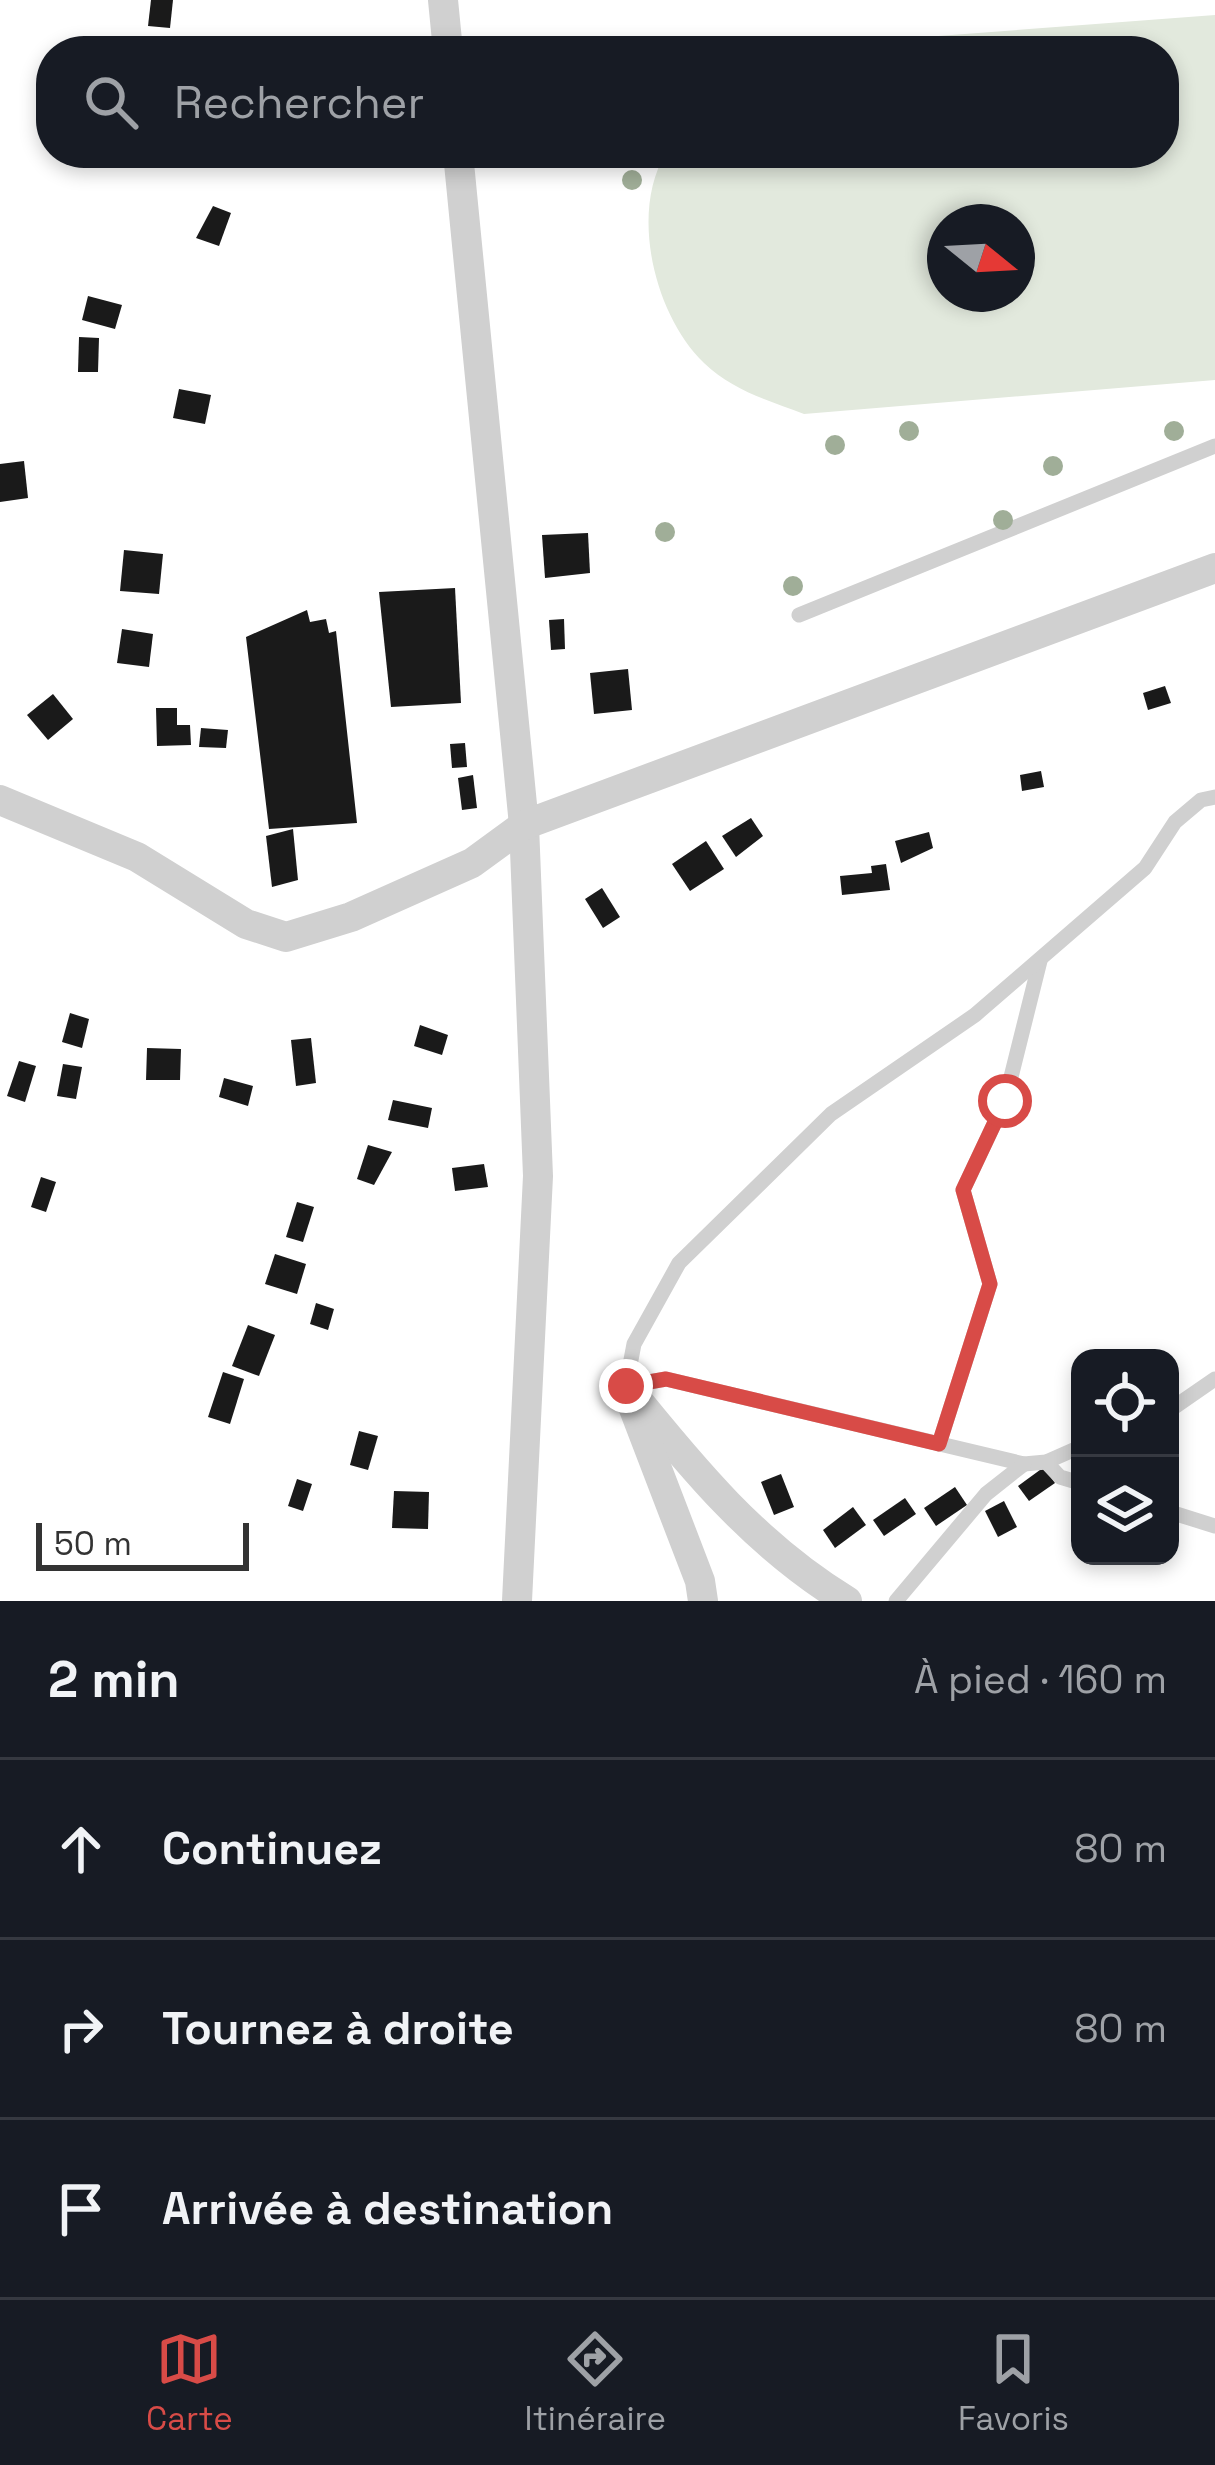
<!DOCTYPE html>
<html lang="fr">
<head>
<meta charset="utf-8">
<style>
	body { margin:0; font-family:"Space Grotesk",sans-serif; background:#242831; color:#f1f3f6 }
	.controls { position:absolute; right:36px; bottom:36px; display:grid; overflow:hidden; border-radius:24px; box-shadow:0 6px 18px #0003 }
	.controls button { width:108px; height:108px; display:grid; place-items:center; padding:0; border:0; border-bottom:3px solid #363941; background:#171b24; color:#f1f3f6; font:60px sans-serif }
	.compass { position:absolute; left:927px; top:204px; width:108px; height:108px; border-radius:50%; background:#171b24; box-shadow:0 6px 18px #0003; rotate:108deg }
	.scale { position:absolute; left:36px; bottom:30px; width:213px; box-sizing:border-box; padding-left:12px; border:6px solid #333; border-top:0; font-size:33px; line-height:42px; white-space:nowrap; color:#333; -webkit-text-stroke:9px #fff; paint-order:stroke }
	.stop { position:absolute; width:36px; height:36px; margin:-27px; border:9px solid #d84b47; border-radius:50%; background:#fff }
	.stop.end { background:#d84b47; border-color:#fff; box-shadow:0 3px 12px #0008 }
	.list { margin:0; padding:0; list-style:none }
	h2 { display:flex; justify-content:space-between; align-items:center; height:156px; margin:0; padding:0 48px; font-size:51px }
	h2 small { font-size:39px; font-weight:400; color:#9ea1a6 }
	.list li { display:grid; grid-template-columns:78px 1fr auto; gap:36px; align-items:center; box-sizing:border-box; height:180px; padding:0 48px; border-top:3px solid #363941 }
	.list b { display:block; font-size:45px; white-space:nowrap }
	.list em { font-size:39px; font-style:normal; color:#9ea1a6 }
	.icon { flex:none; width:66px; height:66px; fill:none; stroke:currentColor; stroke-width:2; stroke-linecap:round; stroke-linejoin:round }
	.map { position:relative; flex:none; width:1215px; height:1601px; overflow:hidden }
	.search { position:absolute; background:#171b24; box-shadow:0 6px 18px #0003; left:36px; right:36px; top:36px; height:132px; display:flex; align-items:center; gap:30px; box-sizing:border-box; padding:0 42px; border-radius:48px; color:#9ea1a6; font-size:45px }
	.sheet { height:696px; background:#171b24 }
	nav { display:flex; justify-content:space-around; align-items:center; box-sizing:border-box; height:168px; border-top:3px solid #363941; background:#171b24; font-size:33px; color:#9ea1a6 }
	nav a { display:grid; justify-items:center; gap:6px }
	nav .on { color:#d84b47 }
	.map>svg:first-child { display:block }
	.garden { fill:#e2e9dd; fill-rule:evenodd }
	.building { fill:#1a1a1a }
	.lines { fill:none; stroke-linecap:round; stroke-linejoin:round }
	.service { stroke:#d0d0d0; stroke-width:15 }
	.minor { stroke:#d0d0d0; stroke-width:30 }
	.tree { fill:#a0ae98 }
	.route { stroke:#d84b47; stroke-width:15 }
</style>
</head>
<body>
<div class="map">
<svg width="1215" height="1601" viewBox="0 0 1215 1601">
	<rect width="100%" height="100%" fill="#fff"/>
	<path class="garden" d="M1215 15V380L804 414C769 401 732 390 704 363 655 316 629 213 666 153H1164V51L765 49ZM945 222H1017V294H945Z"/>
	<g class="building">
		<polygon points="151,0 173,0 170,28 148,26"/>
		<polygon points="213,206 231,213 219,246 196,238"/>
		<polygon points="88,296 122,305 115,329 82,320"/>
		<polygon points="79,337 99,338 98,372 78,372"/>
		<polygon points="179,389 211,395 205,424 173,418"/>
		<polygon points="24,461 28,498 0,502 0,464"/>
		<polygon points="588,533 590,573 545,578 542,535"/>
		<polygon points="124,550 163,554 159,594 120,591"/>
		<polygon points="455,588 461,703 391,707 379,592"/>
		<polygon points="307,610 310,622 326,619 329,633 336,631 357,823 269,829 246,637"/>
		<polygon points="564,619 565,649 551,650 549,620"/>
		<polygon points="122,629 153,634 149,667 117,663"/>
		<polygon points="628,669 632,710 594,714 590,673"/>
		<polygon points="1165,686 1171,703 1148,710 1143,693"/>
		<polygon points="53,694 73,719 48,740 27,715"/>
		<polygon points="156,708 177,708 177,725 190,725 191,745 157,746"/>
		<polygon points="201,728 228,730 226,748 199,747"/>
		<polygon points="465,743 467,767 452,768 450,744"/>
		<polygon points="1041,771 1044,787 1022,791 1020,775"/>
		<polygon points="473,775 477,808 462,810 458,778"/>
		<polygon points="751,818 763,836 736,857 722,836"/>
		<polygon points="293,829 298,880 272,887 266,836"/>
		<polygon points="929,832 933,848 901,863 895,841"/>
		<polygon points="706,841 724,869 690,891 672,864"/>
		<polygon points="886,864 890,890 842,895 840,876 872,873 871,866"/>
		<polygon points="602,888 620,917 603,928 585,899"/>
		<polygon points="70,1013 89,1019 82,1048 62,1042"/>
		<polygon points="420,1025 448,1035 442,1055 414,1046"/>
		<polygon points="311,1038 316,1083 296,1086 291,1040"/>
		<polygon points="147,1048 181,1049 180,1080 146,1080"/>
		<polygon points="19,1061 36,1066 25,1102 7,1096"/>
		<polygon points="63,1064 82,1067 76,1099 57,1096"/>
		<polygon points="224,1078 253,1086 248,1106 219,1097"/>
		<polygon points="393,1100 432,1108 428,1128 388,1120"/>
		<polygon points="368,1145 392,1152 374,1185 357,1179"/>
		<polygon points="484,1164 488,1187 455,1191 452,1168"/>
		<polygon points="41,1177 56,1182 46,1212 31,1207"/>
		<polygon points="297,1202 314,1207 303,1242 286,1237"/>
		<polygon points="275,1254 306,1264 297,1294 265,1284"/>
		<polygon points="316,1303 334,1309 328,1330 310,1324"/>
		<polygon points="248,1325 275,1335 259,1376 232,1366"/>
		<polygon points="223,1372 244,1379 230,1424 208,1417"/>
		<polygon points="359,1431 378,1436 368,1470 350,1465"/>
		<polygon points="1044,1467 1055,1483 1029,1501 1018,1486"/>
		<polygon points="781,1474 794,1507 774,1515 761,1482"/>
		<polygon points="297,1479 312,1484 303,1511 288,1506"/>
		<polygon points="955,1487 967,1505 936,1526 924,1508"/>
		<polygon points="394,1491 429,1492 428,1529 392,1528"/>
		<polygon points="905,1498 916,1514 884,1536 873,1520"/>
		<polygon points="1004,1501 1017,1527 998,1537 985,1511"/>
		<polygon points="853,1507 866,1525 835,1548 823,1530"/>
	</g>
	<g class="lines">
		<g class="service">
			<polyline points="799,615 1215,446"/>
			<polyline points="1170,1410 1215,1379"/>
			<polyline points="939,1444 990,1284 963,1190 1005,1101 1040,961"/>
			<polyline points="1080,1447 1046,1462 1024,1464 666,1379 626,1386 634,1344 679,1263 831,1114 975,1015 1145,868 1175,822 1201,800 1215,797"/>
			<polyline points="1046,1462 1060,1477 1080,1483"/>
			<polyline points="1170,1512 1215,1526"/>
			<polyline points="896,1601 986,1494 1024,1464"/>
		</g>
		<g class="minor">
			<polyline points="443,0 448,51"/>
			<polyline points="458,153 524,825 538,1176 517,1601"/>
			<polyline points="0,800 137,857 246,924 286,937 351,917 472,863 524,825 1215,568"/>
			<path d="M626 1386C692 1468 756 1546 847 1601"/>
			<polyline points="634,1409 700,1581 703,1601"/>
		</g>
	</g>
	<g class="tree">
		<circle cx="632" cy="180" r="10"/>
		<circle cx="909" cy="431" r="10"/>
		<circle cx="1174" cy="431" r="10"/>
		<circle cx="835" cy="445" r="10"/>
		<circle cx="1053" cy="466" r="10"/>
		<circle cx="1003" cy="520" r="10"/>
		<circle cx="665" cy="532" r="10"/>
		<circle cx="793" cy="586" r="10"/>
	</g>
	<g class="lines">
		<polyline class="route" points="626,1386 666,1379 939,1444 990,1284 963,1190 1005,1101"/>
	</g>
</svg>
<div class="controls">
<button><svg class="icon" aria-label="locate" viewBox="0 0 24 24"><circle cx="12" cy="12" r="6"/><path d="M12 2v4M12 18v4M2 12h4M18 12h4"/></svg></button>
<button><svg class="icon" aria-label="layers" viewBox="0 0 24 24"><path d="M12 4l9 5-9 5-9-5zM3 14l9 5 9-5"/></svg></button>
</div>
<svg class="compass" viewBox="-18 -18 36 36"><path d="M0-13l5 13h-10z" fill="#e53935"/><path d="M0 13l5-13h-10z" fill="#9ea1a6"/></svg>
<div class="scale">50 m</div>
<div class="stop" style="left:1005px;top:1101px"></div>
<div class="stop end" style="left:626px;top:1386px"></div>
<div class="search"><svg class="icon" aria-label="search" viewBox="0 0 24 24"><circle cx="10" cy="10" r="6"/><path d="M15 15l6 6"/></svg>Rechercher</div>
</div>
<section class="sheet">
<h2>2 min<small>À pied · 160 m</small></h2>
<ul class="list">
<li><svg class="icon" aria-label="ahead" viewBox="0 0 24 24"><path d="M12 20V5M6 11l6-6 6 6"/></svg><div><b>Continuez</b></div><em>80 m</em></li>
<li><svg class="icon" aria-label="right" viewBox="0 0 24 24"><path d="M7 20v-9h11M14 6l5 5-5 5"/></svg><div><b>Tournez à droite</b></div><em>80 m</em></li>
<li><svg class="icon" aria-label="arrive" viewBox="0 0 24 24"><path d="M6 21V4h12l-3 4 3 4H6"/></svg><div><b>Arrivée à destination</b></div></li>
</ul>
</section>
<nav>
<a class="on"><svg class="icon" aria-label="map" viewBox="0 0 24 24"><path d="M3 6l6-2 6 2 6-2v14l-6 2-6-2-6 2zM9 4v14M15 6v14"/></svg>Carte</a>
<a><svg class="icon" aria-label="directions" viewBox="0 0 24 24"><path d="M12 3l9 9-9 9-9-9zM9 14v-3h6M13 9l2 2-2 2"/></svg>Itinéraire</a>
<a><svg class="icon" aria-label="saved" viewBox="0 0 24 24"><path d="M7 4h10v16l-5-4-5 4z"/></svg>Favoris</a>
</nav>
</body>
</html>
